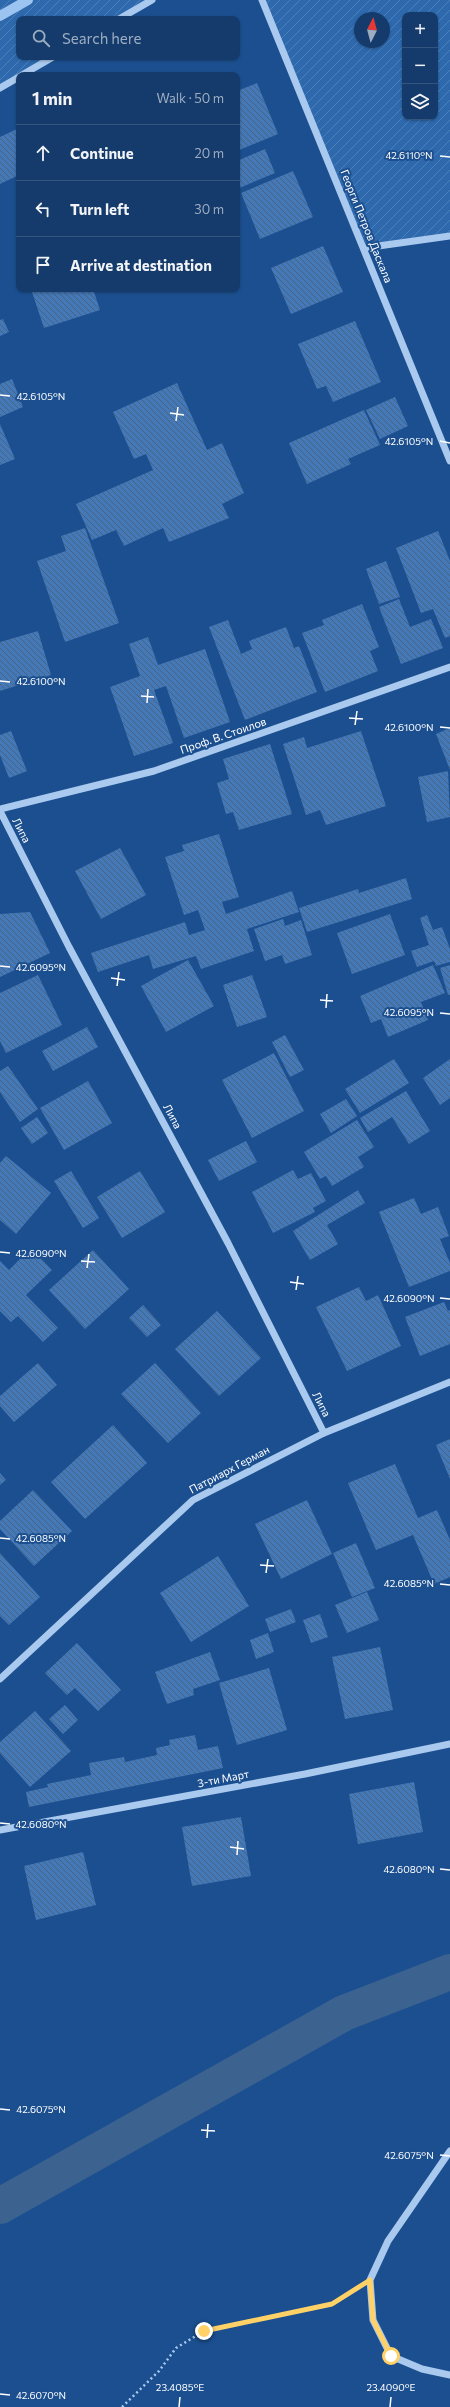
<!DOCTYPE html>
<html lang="en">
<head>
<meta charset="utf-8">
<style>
	body { margin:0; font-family:Commissioner,sans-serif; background:#214673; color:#f1f3f6 }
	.controls { position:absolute; right:12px; top:12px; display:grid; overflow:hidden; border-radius:8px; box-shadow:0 1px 3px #0004 }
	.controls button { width:36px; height:36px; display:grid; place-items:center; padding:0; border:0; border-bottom:1px solid #33557e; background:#143b6b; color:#f1f3f6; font:20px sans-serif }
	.compass { position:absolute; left:354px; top:12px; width:36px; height:36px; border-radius:50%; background:#143b6b; box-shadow:0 1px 3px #0004; rotate:6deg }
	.stop { position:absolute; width:12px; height:12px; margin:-9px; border:3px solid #ffd166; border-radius:50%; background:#fff }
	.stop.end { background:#ffd166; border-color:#fff; box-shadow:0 1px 4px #0008 }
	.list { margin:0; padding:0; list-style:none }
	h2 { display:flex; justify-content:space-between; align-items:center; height:52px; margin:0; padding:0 16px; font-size:17px }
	h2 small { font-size:13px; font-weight:400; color:#9dadc1 }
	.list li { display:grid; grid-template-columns:26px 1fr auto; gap:12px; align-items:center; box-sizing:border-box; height:56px; padding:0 16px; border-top:1px solid #33557e }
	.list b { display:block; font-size:15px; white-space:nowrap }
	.list em { font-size:13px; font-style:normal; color:#9dadc1 }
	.icon { flex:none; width:22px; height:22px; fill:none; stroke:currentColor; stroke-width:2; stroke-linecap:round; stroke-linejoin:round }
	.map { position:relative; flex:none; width:450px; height:2407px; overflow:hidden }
	.search { position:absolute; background:#143b6b; box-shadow:0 1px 3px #0004; left:16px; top:16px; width:224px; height:44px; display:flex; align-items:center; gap:10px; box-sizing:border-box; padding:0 14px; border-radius:8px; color:#9dadc1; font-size:15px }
	.panel { position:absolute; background:#143b6b; box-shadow:0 1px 3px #0004; left:16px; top:72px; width:224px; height:220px; border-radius:8px }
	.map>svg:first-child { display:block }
	.garden { fill:url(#garden-furrows); fill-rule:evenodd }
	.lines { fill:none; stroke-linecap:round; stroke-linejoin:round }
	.stream { stroke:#9cc4f0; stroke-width:10 }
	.canal { stroke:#3c6290; stroke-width:36 }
	.building { fill:url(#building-back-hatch) }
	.path { stroke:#a9c9ee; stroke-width:2.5; stroke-dasharray:2 3; stroke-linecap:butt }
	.minor { stroke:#a9c9ee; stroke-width:7 }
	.route { stroke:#ffd166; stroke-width:5 }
	.ticks { fill:none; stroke:#fff; stroke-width:1.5 }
	.labels { text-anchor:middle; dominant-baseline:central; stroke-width:4; stroke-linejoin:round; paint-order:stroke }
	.street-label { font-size:11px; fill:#fff; stroke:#1b4f8f }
	.ticks-label { font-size:10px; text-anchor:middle; fill:#fff; stroke:#1b4f8f; stroke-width:4; stroke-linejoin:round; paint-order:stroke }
</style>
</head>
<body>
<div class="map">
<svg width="450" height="2407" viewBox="0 0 450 2407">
	<defs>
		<pattern id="garden-furrows" width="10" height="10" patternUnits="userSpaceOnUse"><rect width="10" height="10" fill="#2e69ad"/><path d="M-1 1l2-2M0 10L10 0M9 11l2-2" fill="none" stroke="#4d80b9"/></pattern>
		<pattern id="building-back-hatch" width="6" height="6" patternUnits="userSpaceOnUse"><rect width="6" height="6" fill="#4478b7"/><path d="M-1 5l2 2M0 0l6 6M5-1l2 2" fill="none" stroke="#486282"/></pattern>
	</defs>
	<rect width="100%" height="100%" fill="#1b4f8f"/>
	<g class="garden">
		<polygon points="0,0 152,0 119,19 19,19 19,57 53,57 0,88"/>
		<path d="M262 0H450V236L364 248ZM405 15H435V117H405ZM360 18H384V42H360Z"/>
	</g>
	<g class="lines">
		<polyline class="stream" points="0,16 28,0"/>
		<polyline class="canal" points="0,2206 344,2013 450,1972"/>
	</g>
	<g class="building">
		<polygon points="257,83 278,134 237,151 237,91"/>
		<polygon points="19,128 19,175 0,184 0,137"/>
		<polygon points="265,149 275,173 237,189 237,161"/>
		<polygon points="293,171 313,217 260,239 241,193"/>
		<polygon points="323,246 343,292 291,314 271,268"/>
		<polygon points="31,289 93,289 100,310 44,328"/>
		<polygon points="3,319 9,332 0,336 0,320"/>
		<polygon points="355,321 381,382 333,402 326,386 317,389 298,344"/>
		<polygon points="12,379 23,407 0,417 0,384"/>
		<polygon points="177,383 207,450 222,443 244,493 222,504 229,518 169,542 163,528 124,546 116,530 92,540 76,504 153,470 146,454 134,459 113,412"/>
		<polygon points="395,397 408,426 380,439 366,410"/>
		<polygon points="364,410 380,445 348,459 351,464 307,484 289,443"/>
		<polygon points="0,424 15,459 0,465"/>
		<polygon points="85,528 119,623 65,642 37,561 66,551 61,536"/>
		<polygon points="438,531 450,561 450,636 445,638 433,609 421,613 396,548"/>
		<polygon points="386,561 400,597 379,604 366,569"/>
		<polygon points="399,599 410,627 431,619 443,648 401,664 379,607"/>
		<polygon points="362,604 379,647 370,651 378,671 325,692 302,633 324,625 322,620"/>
		<polygon points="228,620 241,654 252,649 249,641 286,627 294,648 299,646 317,692 245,720 209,627"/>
		<polygon points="38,631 51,675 0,691 0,642"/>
		<polygon points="148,637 158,665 205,649 230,722 184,738 166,686 154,690 173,743 134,756 110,687 140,676 129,644"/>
		<polygon points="450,728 450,770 436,734"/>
		<polygon points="11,731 27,771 9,778 0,755 0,735"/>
		<polygon points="361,731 386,806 326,825 320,810 306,815 283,744 304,737 307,748"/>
		<polygon points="270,744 292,814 239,830 233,812 226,814 217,783 229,779 223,759"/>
		<polygon points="448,771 450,817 427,822 418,777"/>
		<polygon points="219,834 239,897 222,902 226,914 292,891 299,912 247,929 254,951 201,969 196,956 153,969 149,955 98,972 91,953 185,922 189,935 205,930 198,910 184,915 165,857 184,851 182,845"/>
		<polygon points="120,848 146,895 101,919 75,871"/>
		<polygon points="406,878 412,899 307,932 299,908 358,889 359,893"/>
		<polygon points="30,912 50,953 0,977 0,914"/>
		<polygon points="390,914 405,955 352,974 337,933"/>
		<polygon points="427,915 433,930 442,927 450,949 450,962 436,966 434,961 417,967 411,951 429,945 420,918"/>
		<polygon points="283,919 285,926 301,920 312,955 285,964 282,955 265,961 254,929"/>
		<polygon points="188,960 214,1006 166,1032 141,986"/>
		<polygon points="433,965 445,993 421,1002 428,1020 388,1037 381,1019 371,1023 360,996"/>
		<polygon points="450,965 450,995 448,995 440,968"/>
		<polygon points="38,975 62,1025 6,1053 0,1041 0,993"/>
		<polygon points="252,975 267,1017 237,1027 223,985"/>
		<polygon points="87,1027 98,1047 53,1071 42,1051"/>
		<polygon points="285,1035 304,1070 290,1077 272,1042"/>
		<polygon points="274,1053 304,1111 252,1138 222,1080"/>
		<polygon points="394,1059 409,1083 360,1113 345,1089"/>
		<polygon points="450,1059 450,1098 440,1105 423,1078"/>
		<polygon points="8,1066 38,1109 20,1122 0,1092 0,1071"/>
		<polygon points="88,1081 112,1123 64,1150 40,1108"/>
		<polygon points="406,1091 430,1131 409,1144 392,1117 368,1132 360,1118"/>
		<polygon points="346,1099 357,1116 331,1133 320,1114"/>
		<polygon points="37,1117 48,1133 32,1144 21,1128"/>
		<polygon points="357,1120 374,1147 358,1157 364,1167 332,1186 326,1176 320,1179 304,1152"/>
		<polygon points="246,1141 257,1162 219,1181 208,1160"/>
		<polygon points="6,1156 51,1193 16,1234 0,1220 0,1163"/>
		<polygon points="293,1170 298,1179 311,1173 326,1201 313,1208 315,1212 273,1233 252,1192"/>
		<polygon points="71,1171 99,1218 83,1228 54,1181"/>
		<polygon points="140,1171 165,1212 122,1238 97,1197"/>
		<polygon points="358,1190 365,1203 327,1225 338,1244 310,1260 293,1231"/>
		<polygon points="414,1198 421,1214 438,1207 449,1236 440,1239 450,1263 450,1271 409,1287 379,1212"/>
		<polygon points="31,1248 52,1270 26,1295 58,1328 43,1342 18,1316 11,1322 0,1311 0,1261 9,1270"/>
		<polygon points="93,1250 129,1289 85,1329 49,1290"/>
		<polygon points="359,1287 366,1301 378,1295 401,1346 347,1371 316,1307"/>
		<polygon points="444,1302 448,1311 450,1310 450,1344 420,1356 405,1317"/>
		<polygon points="143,1305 161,1325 147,1337 129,1318"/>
		<polygon points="217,1311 261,1358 219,1396 175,1349"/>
		<polygon points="38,1363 57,1385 14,1422 0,1406 0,1396"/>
		<polygon points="155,1363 201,1413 168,1443 121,1394"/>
		<polygon points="113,1425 147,1463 85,1519 51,1482"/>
		<polygon points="450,1439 450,1479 436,1445"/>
		<polygon points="395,1464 418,1518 437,1510 450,1540 450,1577 434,1584 413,1535 376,1550 348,1483"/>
		<polygon points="0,1473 6,1480 0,1485"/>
		<polygon points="33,1490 72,1531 34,1566 0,1529 0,1521"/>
		<polygon points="307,1500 332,1554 281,1579 255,1524"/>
		<polygon points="356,1543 375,1588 352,1597 333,1553"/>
		<polygon points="0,1553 40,1597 9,1625 0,1616"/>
		<polygon points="218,1556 249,1606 191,1642 160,1593"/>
		<polygon points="367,1592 379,1620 347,1633 335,1605"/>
		<polygon points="291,1609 296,1622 270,1632 265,1619"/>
		<polygon points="320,1614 328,1637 311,1643 303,1620"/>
		<polygon points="268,1633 274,1652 256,1659 250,1640"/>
		<polygon points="77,1643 121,1690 98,1711 75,1688 67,1695 45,1673"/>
		<polygon points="380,1647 393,1710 345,1719 332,1657"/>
		<polygon points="210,1652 220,1680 193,1689 194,1695 167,1704 155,1672"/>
		<polygon points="269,1668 287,1730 237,1745 219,1683"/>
		<polygon points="65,1705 78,1720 63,1734 49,1719"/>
		<polygon points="35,1711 71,1751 30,1787 0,1753 0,1742"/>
		<polygon points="195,1735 198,1750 218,1746 223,1768 29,1807 26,1792 48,1787 47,1784 91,1775 89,1763 124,1757 125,1762 157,1755 156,1748 170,1745 169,1740"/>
		<polygon points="414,1782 423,1832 358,1844 349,1794"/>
		<polygon points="241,1817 251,1876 192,1886 182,1827"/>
		<polygon points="83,1852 96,1905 36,1920 24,1866"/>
	</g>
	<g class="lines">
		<polyline class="path" points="122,2407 159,2371 176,2348 204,2331 332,2304 349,2293"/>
		<g class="minor">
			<polyline points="262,0 450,461"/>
			<polyline points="119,19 152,0"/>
			<polyline points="22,75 53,57"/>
			<polyline points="0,88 19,77"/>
			<polyline points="364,248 450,236"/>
			<polyline points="0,809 154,771 450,667"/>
			<polyline points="0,811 69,947 228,1243 324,1433"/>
			<polyline points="0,1679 193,1500 324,1433 450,1382"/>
			<polyline points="0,1830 305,1774 450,1744"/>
			<polyline points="450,2151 388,2241 370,2280 373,2320 391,2356 422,2369 450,2375"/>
		</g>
	</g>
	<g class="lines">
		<polyline class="route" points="204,2331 332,2304 370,2280 373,2320 391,2356"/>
	</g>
	<path class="ticks" d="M440 156 450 157M0 395 10 396M170 413 184 415M176 421 178 407M440 441 450 443M0 681 10 682M141 696 154 697M147 703 148 689M349 718 363 719M355 725 357 711M440 727 450 728M0 966 10 967M111 978 125 980M117 986 119 972M320 1000 333 1001M326 1008 327 994M440 1013 450 1014M0 1252 10 1253M81 1261 95 1262M87 1268 89 1254M290 1282 304 1284M296 1290 298 1276M440 1298 450 1299M0 1538 10 1539M260 1565 274 1566M266 1573 268 1559M440 1584 450 1585M0 1823 10 1824M230 1847 244 1849M237 1855 238 1841M440 1869 450 1870M0 2109 10 2110M201 2130 215 2131M207 2138 208 2124M440 2155 450 2156M0 2394 10 2395M179 2407 180 2397M390 2407 391 2397"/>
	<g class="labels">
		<g class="street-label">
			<text transform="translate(367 226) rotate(68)">Георги Петров Даскала</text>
			<text transform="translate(223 735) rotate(-19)">Проф. В. Стоилов</text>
			<text transform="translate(22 830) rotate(63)">Липа</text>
			<text transform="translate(173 1116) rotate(62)">Липа</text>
			<text transform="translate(322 1404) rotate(63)">Липа</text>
			<text transform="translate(229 1469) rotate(-28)">Патриарх Герман</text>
			<text transform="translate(223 1778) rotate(-11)">3-ти Март</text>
		</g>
	</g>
	<g class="ticks-label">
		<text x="409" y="159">42.6110°N</text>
		<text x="41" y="400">42.6105°N</text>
		<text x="409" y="445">42.6105°N</text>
		<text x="41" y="685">42.6100°N</text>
		<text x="409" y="731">42.6100°N</text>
		<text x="41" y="971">42.6095°N</text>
		<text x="409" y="1016">42.6095°N</text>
		<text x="41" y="1257">42.6090°N</text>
		<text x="409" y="1302">42.6090°N</text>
		<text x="41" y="1542">42.6085°N</text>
		<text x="409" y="1587">42.6085°N</text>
		<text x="41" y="1828">42.6080°N</text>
		<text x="409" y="1873">42.6080°N</text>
		<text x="41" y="2113">42.6075°N</text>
		<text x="409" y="2159">42.6075°N</text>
		<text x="180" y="2391">23.4085°E</text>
		<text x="391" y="2391">23.4090°E</text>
		<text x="41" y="2399">42.6070°N</text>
	</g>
</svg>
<div class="controls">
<button>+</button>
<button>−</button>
<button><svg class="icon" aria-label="layers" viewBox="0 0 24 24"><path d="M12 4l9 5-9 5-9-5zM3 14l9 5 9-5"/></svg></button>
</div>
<svg class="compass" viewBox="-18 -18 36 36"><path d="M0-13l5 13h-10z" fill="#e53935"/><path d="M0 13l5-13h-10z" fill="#9dadc1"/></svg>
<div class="stop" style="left:391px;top:2356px"></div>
<div class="stop end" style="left:204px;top:2331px"></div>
<div class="search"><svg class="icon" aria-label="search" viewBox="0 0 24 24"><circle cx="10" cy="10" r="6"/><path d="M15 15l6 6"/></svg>Search here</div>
<section class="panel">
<h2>1 min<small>Walk · 50 m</small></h2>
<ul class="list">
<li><svg class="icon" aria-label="ahead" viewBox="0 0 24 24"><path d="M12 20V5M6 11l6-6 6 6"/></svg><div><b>Continue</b></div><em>20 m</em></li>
<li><svg class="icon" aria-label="left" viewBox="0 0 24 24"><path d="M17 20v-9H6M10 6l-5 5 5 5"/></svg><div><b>Turn left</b></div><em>30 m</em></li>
<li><svg class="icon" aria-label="arrive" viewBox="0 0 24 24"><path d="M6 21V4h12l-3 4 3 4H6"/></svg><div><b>Arrive at destination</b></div></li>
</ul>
</section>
</div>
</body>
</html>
